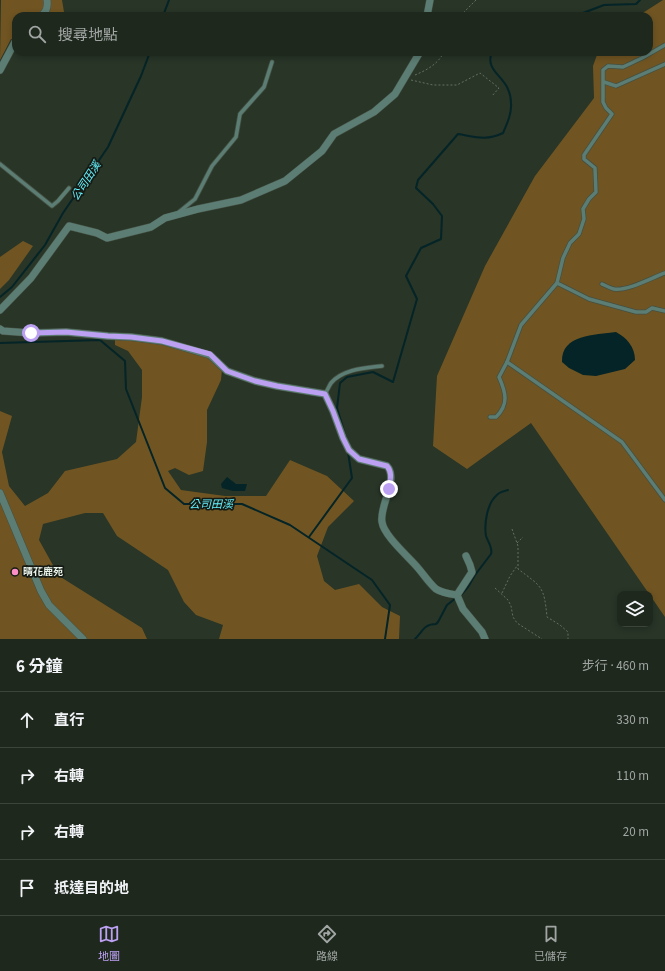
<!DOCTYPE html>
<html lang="zh-TW">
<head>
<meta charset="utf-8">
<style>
	body { margin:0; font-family:"Source Sans 3","Noto Sans TC",sans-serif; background:#263026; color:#f1f3f6 }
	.controls { position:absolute; right:12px; bottom:12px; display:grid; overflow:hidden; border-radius:8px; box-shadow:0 2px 6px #0003 }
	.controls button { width:36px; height:36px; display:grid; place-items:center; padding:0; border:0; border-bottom:1px solid #3c443b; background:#1e281d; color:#f1f3f6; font:20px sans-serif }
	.stop { position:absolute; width:12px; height:12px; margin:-9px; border:3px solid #bca0f2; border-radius:50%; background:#fff }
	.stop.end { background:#bca0f2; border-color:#fff; box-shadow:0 1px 4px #0008 }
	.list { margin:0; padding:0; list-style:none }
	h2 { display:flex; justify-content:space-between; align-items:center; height:52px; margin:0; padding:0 16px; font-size:17px }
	h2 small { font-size:13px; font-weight:400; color:#a1a6a4 }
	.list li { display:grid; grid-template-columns:26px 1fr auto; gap:12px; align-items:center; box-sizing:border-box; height:56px; padding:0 16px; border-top:1px solid #3c443b }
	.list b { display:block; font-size:15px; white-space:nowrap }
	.list em { font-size:13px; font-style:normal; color:#a1a6a4 }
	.icon { flex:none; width:22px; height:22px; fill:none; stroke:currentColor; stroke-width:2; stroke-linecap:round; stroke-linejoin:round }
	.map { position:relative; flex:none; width:665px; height:639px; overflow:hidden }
	.search { position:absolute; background:#1e281d; box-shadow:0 2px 6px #0003; left:12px; right:12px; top:12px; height:44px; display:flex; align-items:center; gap:10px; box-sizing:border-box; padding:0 14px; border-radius:12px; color:#a1a6a4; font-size:15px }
	.sheet { height:276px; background:#1e281d }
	nav { display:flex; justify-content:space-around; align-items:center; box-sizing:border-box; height:56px; border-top:1px solid #3c443b; background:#1e281d; font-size:11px; color:#a1a6a4 }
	nav a { display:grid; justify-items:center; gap:2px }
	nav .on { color:#bca0f2 }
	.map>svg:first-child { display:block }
	.green { fill:#705522 }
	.water { fill:#042427 }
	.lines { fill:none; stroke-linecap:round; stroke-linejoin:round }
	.stream { stroke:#042427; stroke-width:2 }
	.service-casing { stroke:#445043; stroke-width:5 }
	.minor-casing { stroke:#445043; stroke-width:8 }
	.path { stroke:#647063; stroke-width:1; stroke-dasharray:2 2; stroke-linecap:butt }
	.service { stroke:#5c7d73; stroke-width:3.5 }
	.minor { stroke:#5c7d73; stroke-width:7 }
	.route { stroke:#bca0f2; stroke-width:5 }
	.poi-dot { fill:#fb8fc5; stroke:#151b14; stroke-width:1.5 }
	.labels { text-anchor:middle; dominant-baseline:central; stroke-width:3.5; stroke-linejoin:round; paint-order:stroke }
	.poi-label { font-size:10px; font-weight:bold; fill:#edf6ec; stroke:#151b14; text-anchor:start }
	.water-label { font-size:11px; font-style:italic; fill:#64f1fe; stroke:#151b14 }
</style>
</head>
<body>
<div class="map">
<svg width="665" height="639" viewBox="0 0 665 639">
	<rect width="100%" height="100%" fill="#283527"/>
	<g class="green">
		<polygon points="1,0 62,0 64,12 63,16 16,16 16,39 11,39 0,60"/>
		<polygon points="663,0 665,0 665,617 531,423 467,469 433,446 437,376 485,266 535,176 594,98 593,66 598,52 649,52 649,16 638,16"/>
		<polygon points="23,241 33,246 9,280 0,289 0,257"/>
		<polygon points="121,338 162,344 207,357 222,369 221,380 207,410 207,442 203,471 189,475 175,468 168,471 181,490 225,496 266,496 290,460 327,476 354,501 328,527 317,556 324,581 335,590 359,584 382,607 400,616 399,639 219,639 223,625 196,615 184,602 168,570 117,536 103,513 85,513 43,524 39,540 59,576 142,628 147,639 0,639 0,411 12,416 2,452 9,486 25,506 48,493 65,471 117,459 136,442 142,397 142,370 128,351 115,345 115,339"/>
	</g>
	<g class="water">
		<path d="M616 332C627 338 635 347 635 360L625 369 596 376 583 375 569 368 562 362C561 334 595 335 616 332Z"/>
		<polygon points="227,477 236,484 247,484 245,491 233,491 222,488 221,484"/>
	</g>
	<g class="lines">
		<g class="stream">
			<polyline points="163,16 169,0"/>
			<polyline points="575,16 604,5 636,4 640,0"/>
			<polyline points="0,297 12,287 45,245 63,213 108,147 141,76 150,52"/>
			<polyline points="0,343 100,340 125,361 126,389 165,488 184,504 242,504 290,525 372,580 390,605 385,639"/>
			<path d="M346 438 337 408 340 383 347 377 373 372 393 382 417 299 406 276 421 248 441 239 442 216 433 204 416 188 418 180 458 134C476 137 486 141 503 133 507 124 512 113 511 103 511 98 509 91 507 87 501 75 485 68 492 52"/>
			<polyline points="309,537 352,478 348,452"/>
			<path d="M460 596 468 587 475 575 491 554C493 548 488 542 486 536 484 524 487 503 497 495 499 492 505 491 508 490"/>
			<path d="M415 639C423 631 424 624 436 624L438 622 447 605 456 598"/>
		</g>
		<g class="service-casing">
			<g id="service">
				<polyline points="604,82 616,86 665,64"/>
				<polyline points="0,164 52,206 58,201 69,188"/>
				<polyline points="179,212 195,199 212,166 236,137 240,114 264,87 272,62"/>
				<polyline points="557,283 563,258 570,243 579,234 584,219 583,209 589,199 596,192 595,168 584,159 584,155 612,114 606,108 603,102 603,70 608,66 623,67 642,58 665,45"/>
				<path d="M602 284C606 286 610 288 614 289 628 291 651 278 665 273"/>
				<polyline points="507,362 622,442 665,500"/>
				<path d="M325 394C327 391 329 386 331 383 343 369 365 368 382 366"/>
				<path d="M490 417H496C509 404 506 393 499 377L507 362 521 325 557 283 589 299 636 312H646L652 308 665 311"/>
			</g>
		</g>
		<g class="minor-casing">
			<g id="minor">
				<path d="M41 16C47 12 48 7 47 0"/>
				<polyline points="427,16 430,0"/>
				<polyline points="0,70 16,40"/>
				<polyline points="0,310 31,278 69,226 97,233 107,238 151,227 165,218 198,209 241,200 285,181 322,151 334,134 374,112 395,94 420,52"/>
				<path d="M0 329 3 331 31 333 66 332 108 336 131 337 162 341 210 355 227 371 255 381 277 386 325 394 333 411 343 438 349 450 359 459 387 466C399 479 379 506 382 522 384 536 409 557 418 568 424 575 429 583 436 589 442 593 450 594 457 595L463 609 482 632 485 639"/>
				<polyline points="0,493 41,591 49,605 83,639"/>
				<polyline points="457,595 472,572 470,565 466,556"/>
			</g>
		</g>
		<g class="path">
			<polyline points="461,16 463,13 476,0"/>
			<path d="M415 75C427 70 438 64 444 52"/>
			<polyline points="411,80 433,85 457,85 480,73 499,88 492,96"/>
			<path d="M512 529 518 546V569C542 587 544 586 547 617L560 625 568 632V639"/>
			<polyline points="517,543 523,537"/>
			<polyline points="495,588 508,600 511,606 513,617 517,623 542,639"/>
			<polyline points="502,593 510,576 517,566"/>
		</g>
		<use href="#service" class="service"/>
		<use href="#minor" class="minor"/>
	</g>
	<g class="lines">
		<path class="route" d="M31 333 66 332 108 336 131 337 162 341 210 354 227 371 255 381 277 386 325 394 333 411 343 438 349 450 359 459 387 466C393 473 390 481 389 489"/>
	</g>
	<circle class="poi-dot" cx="15" cy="572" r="4"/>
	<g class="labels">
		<g class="poi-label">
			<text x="23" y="572">晴花鹿苑</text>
		</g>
		<g class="water-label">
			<text transform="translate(86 181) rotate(-57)">公司田溪</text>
			<text x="211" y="504">公司田溪</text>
		</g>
	</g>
</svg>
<div class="controls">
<button><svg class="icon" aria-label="layers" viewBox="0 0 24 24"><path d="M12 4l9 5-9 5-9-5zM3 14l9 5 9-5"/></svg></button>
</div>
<div class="stop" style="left:31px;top:333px"></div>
<div class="stop end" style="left:389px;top:489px"></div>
<div class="search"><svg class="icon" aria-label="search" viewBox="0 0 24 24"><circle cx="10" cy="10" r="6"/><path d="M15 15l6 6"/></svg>搜尋地點</div>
</div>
<section class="sheet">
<h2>6 分鐘<small>步行 · 460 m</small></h2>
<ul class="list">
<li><svg class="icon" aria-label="ahead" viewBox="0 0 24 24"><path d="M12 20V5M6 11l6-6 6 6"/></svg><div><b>直行</b></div><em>330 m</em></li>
<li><svg class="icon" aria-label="right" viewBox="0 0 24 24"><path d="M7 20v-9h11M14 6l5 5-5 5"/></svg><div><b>右轉</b></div><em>110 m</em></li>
<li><svg class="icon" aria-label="right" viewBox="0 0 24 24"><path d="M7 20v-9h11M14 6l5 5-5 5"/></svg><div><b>右轉</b></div><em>20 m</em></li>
<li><svg class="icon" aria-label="arrive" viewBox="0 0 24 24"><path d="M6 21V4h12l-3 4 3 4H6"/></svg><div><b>抵達目的地</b></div></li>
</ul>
</section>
<nav>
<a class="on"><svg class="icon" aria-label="map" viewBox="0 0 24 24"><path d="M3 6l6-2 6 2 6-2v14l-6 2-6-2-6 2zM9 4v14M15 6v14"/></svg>地圖</a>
<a><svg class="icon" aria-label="directions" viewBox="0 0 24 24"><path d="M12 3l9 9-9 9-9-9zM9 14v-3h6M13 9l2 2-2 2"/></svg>路線</a>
<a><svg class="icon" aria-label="saved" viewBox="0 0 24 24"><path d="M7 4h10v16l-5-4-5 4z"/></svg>已儲存</a>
</nav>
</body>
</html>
